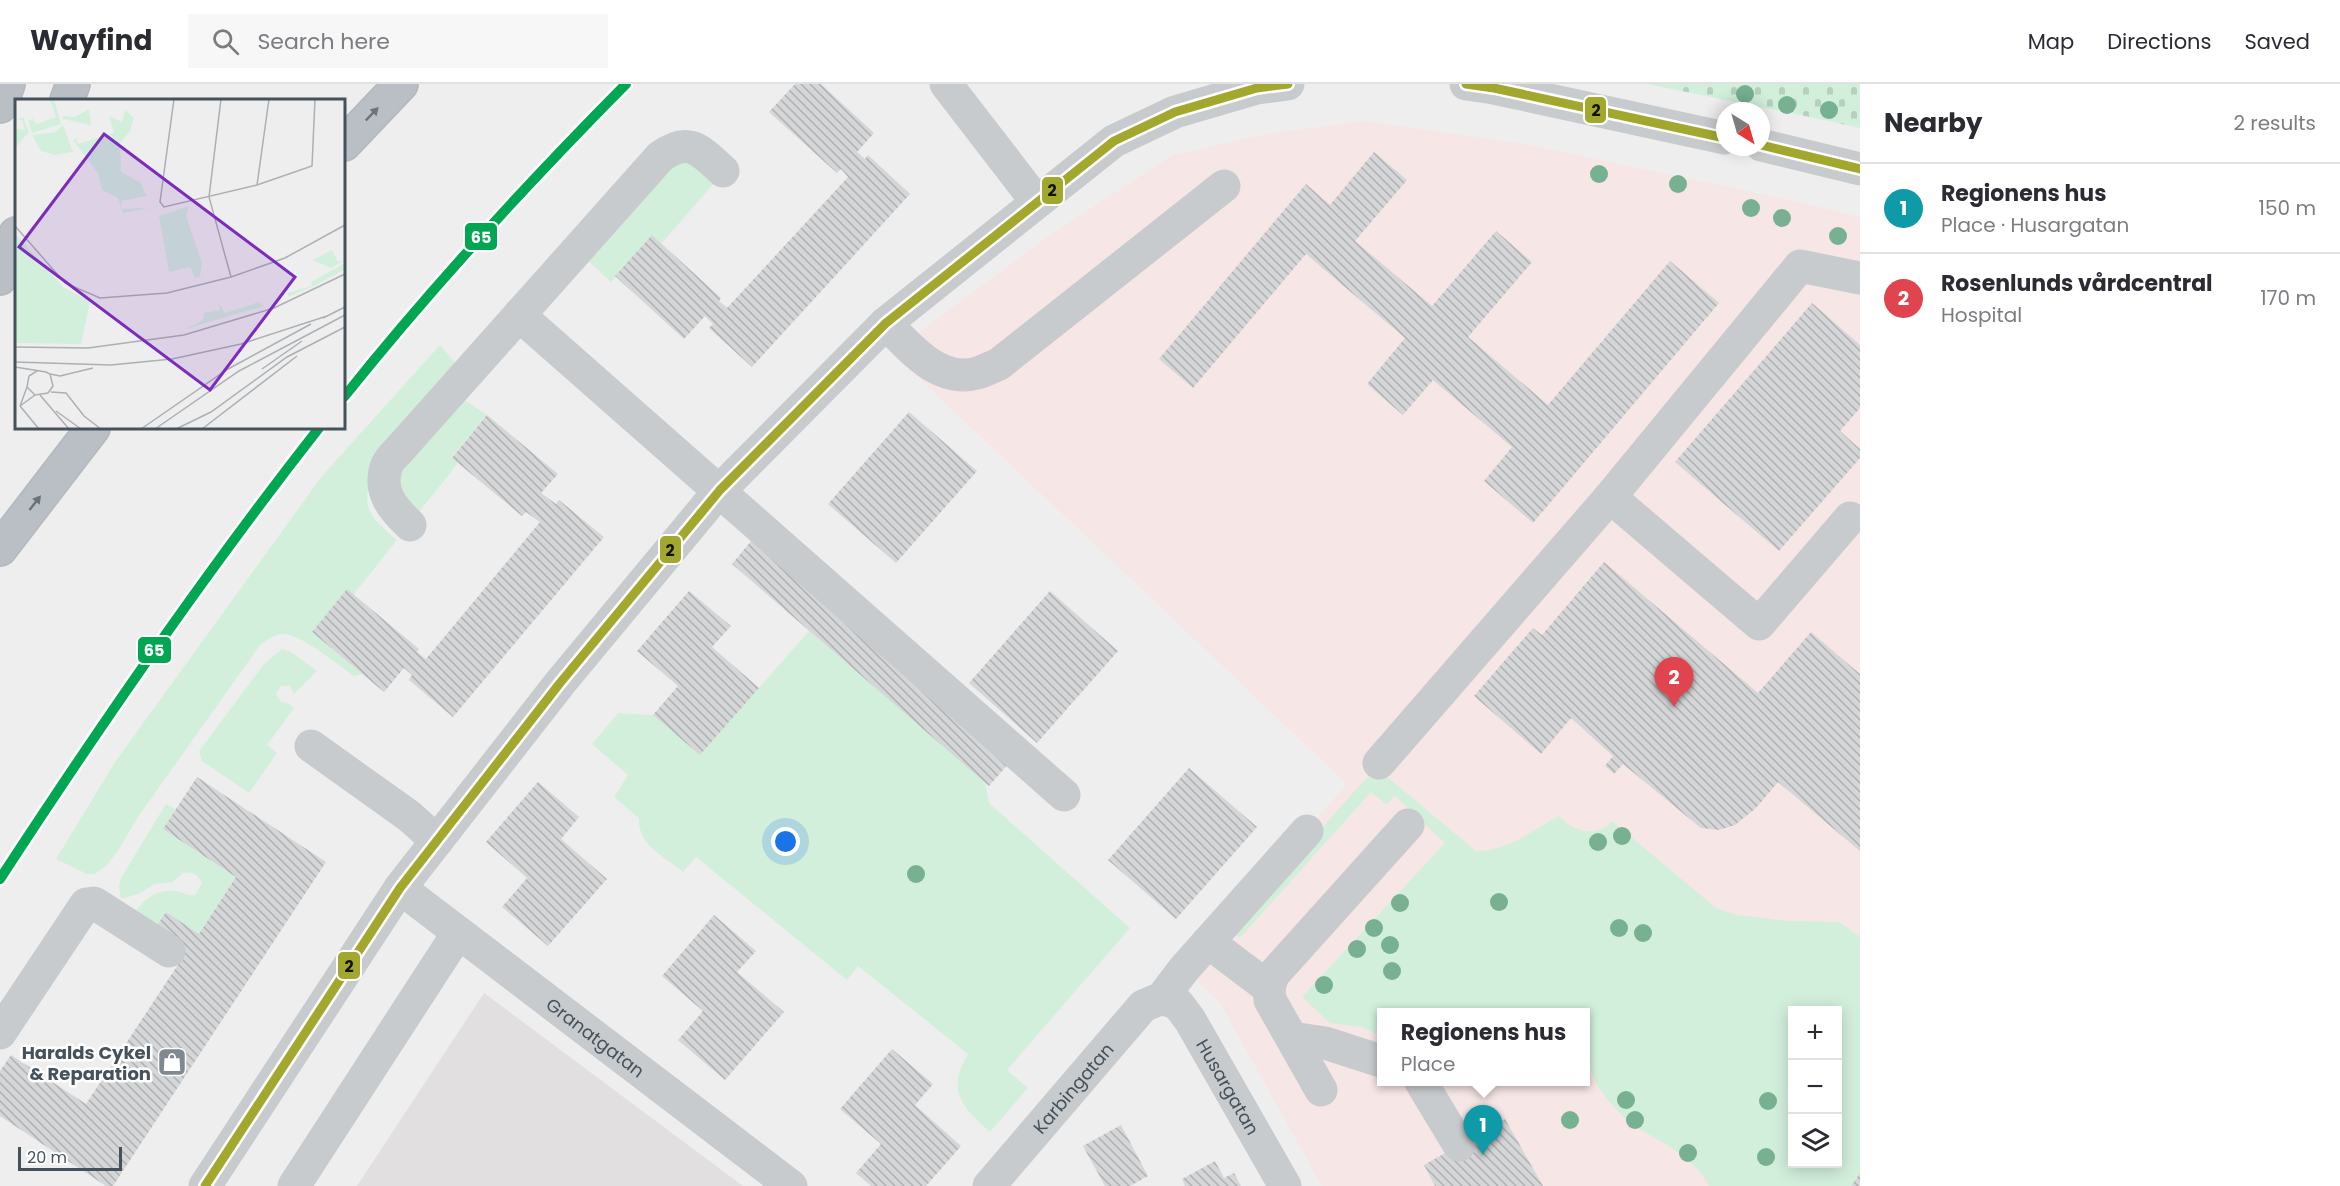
<!DOCTYPE html>
<html lang="en">
<head>
<meta charset="utf-8">
<style>
	body { margin:0; font-family:Poppins,sans-serif; background:#f7f7f7; color:#2b2b33 }
	.controls { position:absolute; right:18px; bottom:18px; display:grid; overflow:hidden; border-radius:0px; box-shadow:0 3px 15px #0003 }
	.controls button { width:54px; height:54px; display:grid; place-items:center; padding:0; border:0; border-bottom:2px solid #e1e1e2; background:#fff; color:#2b2b33; font:30px sans-serif }
	.compass { position:absolute; left:1716px; top:18px; width:54px; height:54px; border-radius:50%; background:#fff; box-shadow:0 3px 15px #0003; rotate:143deg }
	.scale { position:absolute; left:18px; bottom:15px; width:104px; box-sizing:border-box; padding-left:6px; border:3px solid #45525c; border-top:0; font-size:16px; line-height:21px; white-space:nowrap; color:#45525c; -webkit-text-stroke:4px #fff; paint-order:stroke }
	.you { position:absolute; left:786px; top:758px; width:21px; height:21px; margin:-15px; border:4px solid #fff; border-radius:50%; background:#1a73e8; box-shadow:0 0 0 9px #1a73e833 }
	.badge { display:grid; place-items:center; width:39px; height:39px; border-radius:50%; background:#ea580c; color:#fff; font-size:20px; font-weight:700 }
	.pin { position:absolute; translate:-50% -50px; filter:drop-shadow(0 2px 3px #0008) }
	.pin::after { content:''; position:absolute; top:32px; width:21px; height:18px; background:inherit; clip-path:polygon(0 0,100% 0,50% 100%) }
	.popup { position:absolute; left:1377px; top:924px; width:213px; height:78px; box-sizing:border-box; display:grid; place-content:center; border-radius:0px; background:#fff; filter:drop-shadow(0 2px 4px #0005); font-size:20px; white-space:nowrap; color:#7c7c81 }
	.popup b { font-size:22px; color:#2b2b33 }
	.popup::after { content:''; position:absolute; left:50%; top:100%; margin-left:-12px; border:12px solid transparent; border-top-color:#fff }
	.list { margin:0; padding:0; list-style:none }
	h2 { display:flex; justify-content:space-between; align-items:center; height:78px; margin:0; padding:0 24px; font-size:26px }
	h2 small { font-size:20px; font-weight:400; color:#7c7c81 }
	.list li { display:grid; grid-template-columns:39px 1fr auto; gap:18px; align-items:center; box-sizing:border-box; height:90px; padding:0 24px; border-top:2px solid #e1e1e2 }
	.list b { display:block; font-size:22px; white-space:nowrap }
	.list p { margin:0; font-size:20px; white-space:nowrap; color:#7c7c81 }
	.list em { font-size:20px; font-style:normal; color:#7c7c81 }
	.icon { flex:none; width:33px; height:33px; fill:none; stroke:currentColor; stroke-width:2; stroke-linecap:round; stroke-linejoin:round }
	.map { position:relative; flex:none; width:1860px; height:1102px; overflow:hidden }
	header { display:flex; align-items:center; gap:36px; box-sizing:border-box; height:84px; padding:0 30px; background:#fff; border-bottom:2px solid #e1e1e2 }
	header strong { font-size:28px }
	nav { display:flex; gap:33px; margin-inline-start:auto; font-size:21px }
	.search { width:420px; height:54px; background:#f7f7f7; display:flex; align-items:center; gap:15px; box-sizing:border-box; padding:0 21px; border-radius:0px; color:#7c7c81; font-size:22px }
	main { display:flex }
	aside { flex:1; background:#fff }
	.map>svg:first-child { display:block }
	.education { fill:#e1dfe0 }
	.medical { fill:#f6e6e5; fill-rule:evenodd }
	.green { fill:#d2efdc; fill-rule:evenodd }
	.cemetery { fill:url(#cemetery-stones) }
	.building { fill:url(#building-back-hatch) }
	.lines { fill:none; stroke-linecap:round; stroke-linejoin:round }
	.highway-casing { stroke:#b3b9be; stroke-width:36 }
	.minor { stroke:#c8cbcd; stroke-width:33 }
	.highway { stroke:#b9bfc4; stroke-width:33 }
	.bus-1-casing { stroke:#fff; stroke-width:14 }
	.bus-1 { stroke:#a2a82e; stroke-width:9 }
	.rail-1-casing { stroke:#fff; stroke-width:15 }
	.rail-1 { stroke:#00a651; stroke-width:10 }
	.tree { fill:#77b192 }
	.oneway { fill:#68737b }
	.labels { text-anchor:middle; dominant-baseline:central; stroke-width:5; stroke-linejoin:round; paint-order:stroke }
	.street-label { font-size:18px; fill:#45525c; stroke:#fff }
	.poi-label { font-size:18px; font-weight:bold; fill:#45525c; stroke:#fff; text-anchor:end }
	.inset-road { fill:none; stroke:#abb0b4; stroke-width:1.5 }
	.view { fill:#7b2cbf; fill-opacity:0.15; stroke:#7b2cbf; stroke-width:3 }
	.inset-edge { fill:none; stroke:#45525c; stroke-width:3 }
	.line-badge { stroke:#fff; stroke-width:2 }
	.badge-label { font-size:16px; text-anchor:middle; font-weight:bold; fill:#fff }
	.pale-badge-label { font-size:16px; text-anchor:middle; font-weight:bold; fill:#111 }
</style>
</head>
<body>
<header>
<strong>Wayfind</strong>
<div class="search"><svg class="icon" aria-label="search" viewBox="0 0 24 24"><circle cx="10" cy="10" r="6"/><path d="M15 15l6 6"/></svg>Search here</div>
<nav><a>Map</a><a>Directions</a><a>Saved</a></nav>
</header>
<main>
<div class="map">
<svg width="1860" height="1102" viewBox="0 0 1860 1102">
	<defs>
		<pattern id="cemetery-stones" width="16" height="16" patternUnits="userSpaceOnUse" patternTransform="scale(1.5)"><rect width="16" height="16" fill="#d2efdc"/><path d="M2 7V4a2 2 0 0 1 4 0v3zM10 15v-3a2 2 0 0 1 4 0v3z" fill="#b6cfbf"/></pattern>
		<pattern id="building-back-hatch" width="6" height="6" patternUnits="userSpaceOnUse" patternTransform="scale(1.5)"><rect width="6" height="6" fill="#d5d6d7"/><path d="M-1 5l2 2M0 0l6 6M5-1l2 2" fill="none" stroke="#afb0b2"/></pattern>
	</defs>
	<rect width="100%" height="100%" fill="#efeeee"/>
	<polygon class="education" points="484,909 743,1102 357,1102"/>
	<path class="medical" d="M1364 37 1519 59 1786 115 1860 133V901L1792 926V1080L1796 1102H1322L1220 919 1184 885 1347 700 892 268 1049 152 1171 72 1261 51ZM1381 928H1585V998H1381Z"/>
	<g class="green">
		<polygon points="681,78 696,81 715,98 661,160 652,152 611,198 585,174 660,89"/>
		<path d="M440 261 456 280 373 383C362 424 365 429 397 456L353 511 347 506 312 548 362 590 354 592C339 582 302 551 285 550 276 549 267 556 260 561L138 733 119 765 107 781 95 790H87L56 775 115 678 322 392Z"/>
		<path d="M466 317 487 331 452 373 458 379 419 428C399 413 399 401 400 378L457 318Z"/>
		<path d="M809 547 985 698 989 719 1130 844 1007 986 1028 1004 990 1048C962 1023 946 1007 968 970L858 882 847 896 696 773 683 788C665 773 637 761 639 734L614 713 628 691 592 660 618 629 653 631 700 671Z"/>
		<polygon points="282,565 291,568 317,587 294,610 290,602 281,602 276,610 281,618 288,619 294,624 267,661 277,669 249,709 202,677 199,667 264,580"/>
		<path d="M1370 692H1386L1476 767C1505 768 1534 746 1559 732 1573 747 1596 755 1612 737L1716 824 1736 831 1789 837 1839 838 1860 853V1089L1851 1102H1709C1694 1073 1665 1060 1638 1044 1629 1039 1621 1030 1614 1023 1585 992 1585 968 1585 928H1381V952L1361 943 1330 939 1302 913 1445 759 1395 712 1387 721 1371 708 1240 854 1231 846 1361 700ZM1792 926H1838V1080H1792Z"/>
		<path d="M166 720 176 725 163 745 236 793 199 850 166 828 155 845 134 830C144 815 156 805 175 807 183 808 187 812 195 811L202 799C198 790 192 787 183 789L172 798 155 800 138 810 121 815 119 802 121 794Z"/>
	</g>
	<polygon class="cemetery" points="1647,0 1860,0 1860,44 1834,38"/>
	<g class="building">
		<polygon points="795,0 821,0 874,49 857,68 865,75 868,71 910,110 752,283 709,244 713,240 705,232 684,255 615,192 652,151 721,214 719,217 727,224 848,93 841,85 837,89 769,28"/>
		<polygon points="1374,68 1407,96 1355,157 1432,222 1496,147 1532,178 1468,253 1548,321 1670,177 1719,219 1533,439 1484,397 1512,363 1433,296 1403,331 1367,300 1405,254 1306,170 1193,304 1159,275 1306,100 1330,121"/>
		<polygon points="1812,219 1860,261 1860,324 1840,347 1860,365 1860,374 1779,467 1675,378"/>
		<polygon points="909,328 977,387 896,479 828,420"/>
		<polygon points="487,331 558,390 541,409 556,420 559,416 604,453 453,633 409,596 412,591 404,584 384,608 312,548 347,505 419,565 417,568 426,575 540,438 526,428 522,432 452,374"/>
		<polygon points="752,456 1010,678 989,702 732,480"/>
		<polygon points="1604,478 1758,609 1811,548 1860,590 1860,767 1778,698 1756,724 1735,741 1719,746 1701,744 1623,680 1614,690 1605,682 1613,672 1571,634 1541,670 1474,612 1533,544 1542,551"/>
		<polygon points="689,507 731,542 712,563 759,604 700,671 653,631 678,602 637,567"/>
		<polygon points="1050,507 1118,567 1037,659 969,599"/>
		<polygon points="1189,684 1257,743 1176,835 1108,776"/>
		<polygon points="197,693 326,778 113,1102 106,1102 0,1032 0,987 11,971 86,1020 185,870 152,849 166,828 199,850 236,793 163,745"/>
		<polygon points="538,698 579,733 561,755 607,795 548,862 502,823 527,794 486,758"/>
		<polygon points="714,831 756,867 737,888 784,928 725,996 678,956 703,927 662,892"/>
		<polygon points="892,965 933,1000 915,1021 961,1062 926,1102 871,1102 856,1089 881,1060 840,1025"/>
		<polygon points="1505,1035 1543,1102 1435,1102 1424,1081"/>
		<polygon points="1121,1041 1148,1092 1130,1102 1105,1102 1083,1062"/>
		<polygon points="1215,1077 1224,1094 1234,1089 1241,1102 1185,1102 1182,1095"/>
		<polygon points="1860,1089 1860,1102 1851,1102"/>
	</g>
	<g class="lines">
		<g class="highway-casing">
			<g id="highway">
				<polyline points="67,16 73,0"/>
				<polyline points="0,22 8,0"/>
				<polyline points="344,60 401,0"/>
				<polyline points="0,194 16,150"/>
				<polyline points="0,465 93,344"/>
			</g>
		</g>
		<g class="minor">
			<polyline points="946,0 1037,118"/>
			<polyline points="1466,0 1494,4 1725,54"/>
			<polyline points="1761,61 1860,85"/>
			<polyline points="519,231 1064,711"/>
			<path d="M886 239C908 263 940 300 977 289 985 287 992 283 999 280L1224 102"/>
			<polyline points="1610,413 1759,540 1850,434"/>
			<path d="M410 441C393 425 377 407 387 381 389 376 395 370 399 366L660 73C689 51 701 67 723 87"/>
			<polyline points="311,662 409,732 437,757"/>
			<polyline points="1379,679 1610,413 1800,182 1860,194"/>
			<path id="s1" d="M400 804 791 1102"/>
			<polyline points="1208,858 1269,904"/>
			<path id="s2" d="M1162 914 1178 920 1190 936 1285 1102"/>
			<polyline points="0,949 86,820 94,819 169,867"/>
			<polyline points="1292,954 1325,959 1381,977"/>
			<polyline points="1421,998 1459,1061"/>
			<polyline points="1321,1006 1270,916 1269,904 1273,891 1408,741"/>
			<polyline points="205,1102 400,804 560,599 720,406 886,239 1114,57 1175,28 1257,4 1288,0"/>
			<polyline points="294,1102 458,849"/>
			<path id="s3" d="M989 1102 1143 922 1162 914 1184 885 1307 747"/>
		</g>
		<use href="#highway" class="highway"/>
		<g class="bus-1-casing">
			<g id="bus-1">
				<polyline points="1466,0 1494,4 1725,54"/>
				<polyline points="1761,61 1860,85"/>
				<polyline points="205,1102 400,804 560,599 720,406 886,239 1114,57 1175,28 1257,4 1288,0"/>
			</g>
		</g>
		<use href="#bus-1" class="bus-1"/>
		<g class="rail-1-casing">
			<g id="rail-1">
				<path d="M344 313C432 203 527 100 626 0"/>
				<path d="M0 795C101 640 205 489 319 344"/>
			</g>
		</g>
		<use href="#rail-1" class="rail-1"/>
	</g>
	<g class="tree">
		<circle cx="1745" cy="10" r="9"/>
		<circle cx="1787" cy="21" r="9"/>
		<circle cx="1829" cy="26" r="9"/>
		<circle cx="1599" cy="90" r="9"/>
		<circle cx="1678" cy="100" r="9"/>
		<circle cx="1751" cy="124" r="9"/>
		<circle cx="1782" cy="134" r="9"/>
		<circle cx="1838" cy="152" r="9"/>
		<circle cx="1622" cy="752" r="9"/>
		<circle cx="1598" cy="758" r="9"/>
		<circle cx="916" cy="790" r="9"/>
		<circle cx="1499" cy="818" r="9"/>
		<circle cx="1400" cy="819" r="9"/>
		<circle cx="1374" cy="844" r="9"/>
		<circle cx="1619" cy="844" r="9"/>
		<circle cx="1643" cy="849" r="9"/>
		<circle cx="1390" cy="861" r="9"/>
		<circle cx="1357" cy="865" r="9"/>
		<circle cx="1392" cy="887" r="9"/>
		<circle cx="1324" cy="901" r="9"/>
		<circle cx="1626" cy="1016" r="9"/>
		<circle cx="1768" cy="1017" r="9"/>
		<circle cx="1570" cy="1036" r="9"/>
		<circle cx="1635" cy="1036" r="9"/>
		<circle cx="1688" cy="1069" r="9"/>
		<circle cx="1766" cy="1073" r="9"/>
	</g>
	<defs><path id="oneway-solid" d="M-6-.8H1V-3.2L6.5 0L1 3.2V.8H-6Z" transform="scale(1.5)"/></defs>
	<g class="oneway">
		<use href="#oneway-solid" transform="translate(372 30) rotate(-46)"/>
		<use href="#oneway-solid" transform="translate(35 419) rotate(-52)"/>
	</g>
	<defs>
		<g id="shop-square" transform="scale(1.5)"><rect x="-9" y="-9" width="18" height="18" rx="4" fill="#80898f" stroke="#fff"/><path d="M-5-2.5h2.3a2.7 3.5 0 0 1 5.4 0H5L5.5 6h-11ZM-1.5-2.5h3a1.5 2.3 0 0 0-3 0Z" fill="#fff"/></g>
	</defs>
	<g fill-rule="evenodd">
		<use href="#shop-square" x="172" y="978"/>
	</g>
	<g class="labels">
		<g class="street-label">
			<text stroke="none"><textPath href="#s1" startOffset="246">Granatgatan</textPath></text>
			<text stroke="none"><textPath href="#s2" startOffset="114">Husargatan</textPath></text>
			<text stroke="none"><textPath href="#s3" startOffset="129">Karbingatan</textPath></text>
		</g>
		<g class="poi-label">
			<text x="151" y="968">Haralds Cykel<tspan x="151" dy="21">&amp; Reparation</tspan></text>
		</g>
	</g>
	<g transform="translate(15 15)">
		<rect width="330" height="330" fill="#efeeee"/>
		<path d="M35 0H39L46 25 17 34 13 21 18 22 17 17 21 25 41 18ZM74 10 76 26 48 20V17L60 18ZM110 11 119 19 115 32 105 44 106 73 125 83 132 97 106 102 107 110 134 109 108 114 103 99 87 91 83 74 58 41 61 40 63 45 99 34 94 17 107 23ZM8 18 14 33 0 49V30L10 31 7 21H2ZM48 26 58 53 40 56 26 52 17 36 41 33ZM174 107 171 117 187 164 185 178 180 179 175 168 154 173 144 117ZM317 151 323 163 330 161 316 169 298 161ZM330 164V170L299 187 273 198V194L297 187 296 183ZM203 203 210 214 244 203 249 207 170 230 188 221 189 214 205 211Z" fill="#d2efdc"/>
		<path d="M0 134 48 188 75 202 66 245 0 244Z" fill="#d2efdc"/>
		<path class="inset-road" d="M159 0 145 103 149 108 242 86 297 67 300 0M206 0 194 98 216 178M242 86 254 0M0 127 50 184 85 199 152 194 216 178 270 159 330 126M308 219 330 208M0 248 73 249 169 236 259 209 330 175M0 263 96 266 157 260 226 245 312 217M0 268 31 273 35 275 38 287 33 294 20 296 12 288 14 277 22 272M247 270 287 242M35 275 45 277 78 269M36 293 51 294 69 317 86 330M25 296 54 330M5 307 24 330M5 307 12 288M5 307 20 296M41 312 66 330M126 330 213 270 296 225M140 330 224 272 330 216M161 330 196 313 272 258 330 228M187 330 282 257"/>
		<path class="view" d="M89 35 280 178 195 291 4 148Z"/>
		<rect width="330" height="330" class="inset-edge"/>
	</g>
	<g class="line-badge">
		<rect x="1584" y="12" width="23" height="28" rx="6" fill="#a2a82e"/>
		<rect x="1041" y="92" width="23" height="29" rx="6" fill="#a2a82e"/>
		<rect x="464" y="138" width="34" height="29" rx="6" fill="#00a651"/>
		<rect x="659" y="451" width="23" height="29" rx="6" fill="#a2a82e"/>
		<rect x="137" y="552" width="35" height="28" rx="6" fill="#00a651"/>
		<rect x="337" y="867" width="24" height="29" rx="6" fill="#a2a82e"/>
	</g>
	<g class="badge-label">
		<text x="481" y="159">65</text>
		<text x="154" y="572">65</text>
	</g>
	<g class="pale-badge-label">
		<text x="1596" y="32">2</text>
		<text x="1052" y="112">2</text>
		<text x="670" y="472">2</text>
		<text x="349" y="888">2</text>
	</g>
</svg>
<div class="controls">
<button>+</button>
<button>−</button>
<button><svg class="icon" aria-label="layers" viewBox="0 0 24 24"><path d="M12 4l9 5-9 5-9-5zM3 14l9 5 9-5"/></svg></button>
</div>
<svg class="compass" viewBox="-18 -18 36 36"><path d="M0-13l5 13h-10z" fill="#e53935"/><path d="M0 13l5-13h-10z" fill="#7c7c81"/></svg>
<div class="scale">20 m</div>
<div class="you"></div>
<div class="pin badge" style="left:1483px;top:1071px;background:#0f9aa8">1</div>
<div class="popup"><b>Regionens hus</b>Place</div>
<div class="pin badge" style="left:1674px;top:623px;background:#e0444e">2</div>
</div>
<aside>
<h2>Nearby<small>2 results</small></h2>
<ul class="list">
<li><span class="badge" style="background:#0f9aa8">1</span><div><b>Regionens hus</b><p>Place · Husargatan</p></div><em>150 m</em></li>
<li><span class="badge" style="background:#e0444e">2</span><div><b>Rosenlunds vårdcentral</b><p>Hospital</p></div><em>170 m</em></li>
</ul>
</aside>
</main>
</body>
</html>
